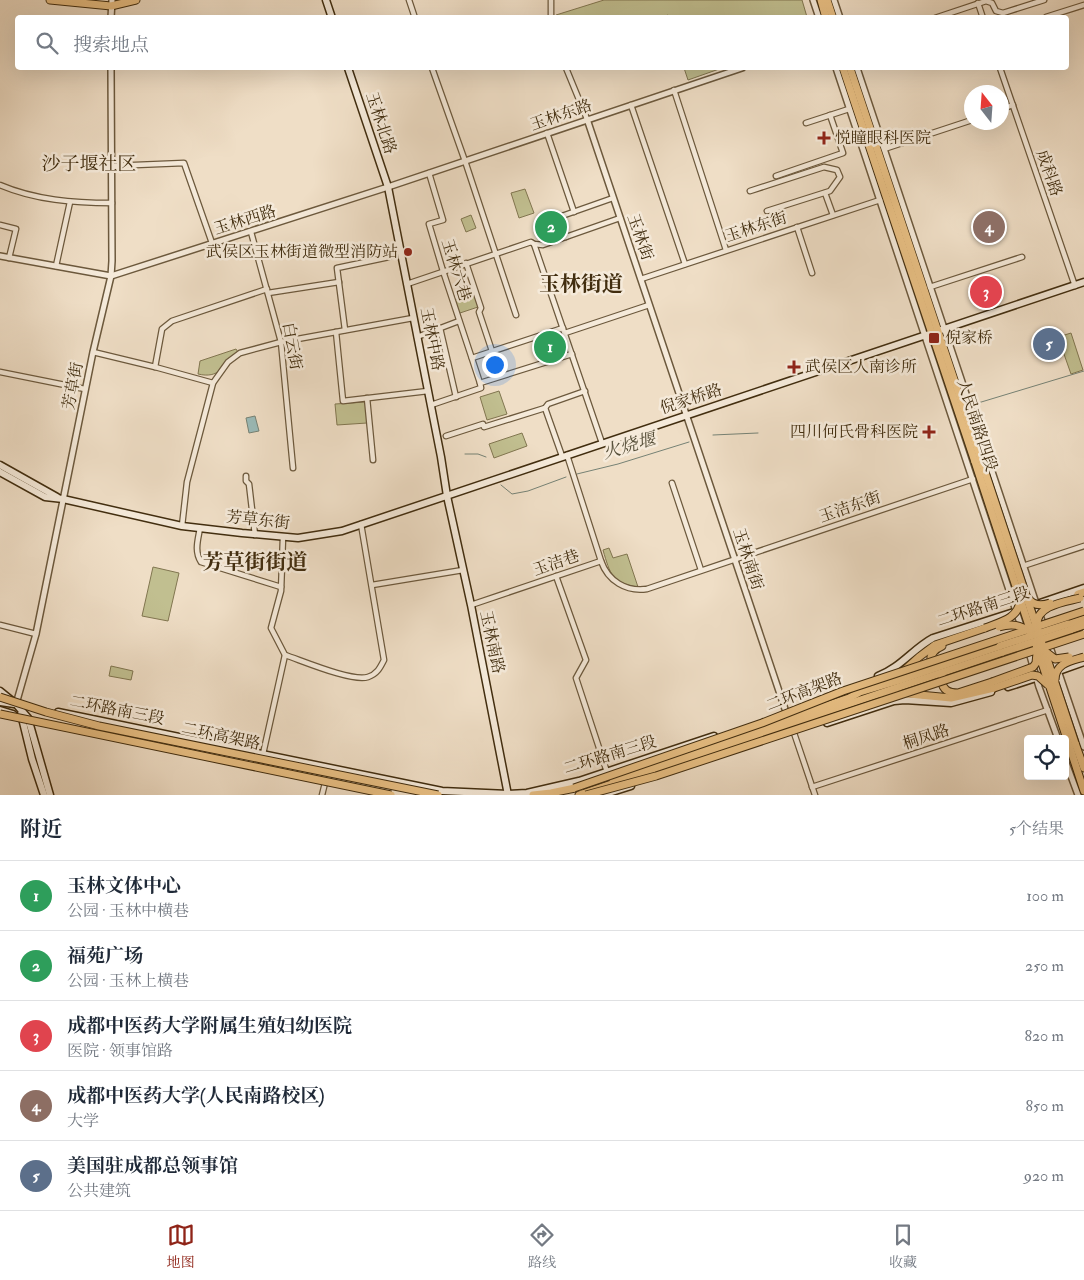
<!DOCTYPE html>
<html lang="zh">
<head>
<meta charset="utf-8">
<style>
	body { margin:0; font-family:"IM FELL Double Pica","Noto Serif SC",serif; background:#f6f6f7; color:#1f2937 }
	.controls { position:absolute; right:15px; bottom:15px; display:grid; overflow:hidden; border-radius:5px; box-shadow:0 5px 20px #0002 }
	.controls button { width:45px; height:45px; display:grid; place-items:center; padding:0; border:0; border-bottom:1px solid #e0e1e3; background:#fff; color:#1f2937; font:25px sans-serif }
	.compass { position:absolute; left:964px; top:85px; width:45px; height:45px; border-radius:50%; background:#fff; box-shadow:0 5px 20px #0002; rotate:343deg }
	.you { position:absolute; left:494px; top:364px; width:18px; height:18px; margin:-12px; border:4px solid #fff; border-radius:50%; background:#1a73e8; box-shadow:0 0 0 8px #1a73e833 }
	.badge { display:grid; place-items:center; width:32px; height:32px; border-radius:50%; background:#8f2418; color:#fff; font-size:16px; font-weight:700 }
	.pin { position:absolute; translate:-50% -50%; border:2px solid #fff; box-shadow:0 1px 5px #0006 }
	.list { margin:0; padding:0; list-style:none }
	h2 { display:flex; justify-content:space-between; align-items:center; height:65px; margin:0; padding:0 20px; font-size:21px }
	h2 small { font-size:16px; font-weight:400; color:#747a83 }
	.list li { display:grid; grid-template-columns:32px 1fr auto; gap:15px; align-items:center; box-sizing:border-box; height:70px; padding:0 20px; border-top:1px solid #e0e1e3 }
	.list b { display:block; font-size:19px; white-space:nowrap }
	.list p { margin:0; font-size:16px; white-space:nowrap; color:#747a83 }
	.list em { font-size:16px; font-style:normal; color:#747a83 }
	.icon { flex:none; width:28px; height:28px; fill:none; stroke:currentColor; stroke-width:2; stroke-linecap:round; stroke-linejoin:round }
	.map { position:relative; flex:none; width:1084px; height:795px; overflow:hidden }
	.search { position:absolute; background:#fff; box-shadow:0 5px 20px #0002; left:15px; right:15px; top:15px; height:55px; display:flex; align-items:center; gap:12px; box-sizing:border-box; padding:0 18px; border-radius:5px; color:#747a83; font-size:19px }
	.sheet { height:415px; background:#fff }
	nav { display:flex; justify-content:space-around; align-items:center; box-sizing:border-box; height:70px; border-top:1px solid #e0e1e3; background:#fff; font-size:14px; color:#747a83 }
	nav a { display:grid; justify-items:center; gap:2px }
	nav .on { color:#8f2418 }
	.map>svg:first-child { display:block }
	.green { fill:#c1bf90; stroke:#817650 }
	.water { fill:#9abbb9; stroke:#768275 }
	.lines { fill:none; stroke-linecap:round; stroke-linejoin:round }
	.stream { stroke:#768275; stroke-width:1 }
	.minor-casing { stroke:#6c593d; stroke-width:7 }
	.tertiary-casing { stroke:#6c593d; stroke-width:8 }
	.secondary-casing { stroke:#412d0f; stroke-width:9 }
	.primary-casing { stroke:#412d0f; stroke-width:9 }
	.trunk-casing { stroke:#412d0f; stroke-width:9 }
	.minor { stroke:#f5eada; stroke-width:4.5 }
	.tertiary { stroke:#f5eada; stroke-width:5 }
	.secondary { stroke:#f5eada; stroke-width:6 }
	.primary { stroke:#e8bf83; stroke-width:7 }
	.trunk { stroke:#e8bf83; stroke-width:7 }
	.primary-bridge-casing { stroke:#412d0f; stroke-width:9; stroke-linecap:butt }
	.trunk-bridge-casing { stroke:#412d0f; stroke-width:9; stroke-linecap:butt }
	.primary-bridge { stroke:#e8bf83; stroke-width:7 }
	.trunk-bridge { stroke:#e8bf83; stroke-width:7 }
	.poi-dot { fill:#8f2418; stroke:#f5eada; stroke-width:2 }
	.labels { text-anchor:middle; dominant-baseline:central; stroke-width:5; stroke-linejoin:round; paint-order:stroke }
	.street-label { font-size:16px; fill:#412d0f; stroke:#f5eada }
	.poi-label { font-size:16px; fill:#412d0f; stroke:#f5eada; text-anchor:start }
	.water-label { font-size:18px; font-style:italic; fill:#57503a; stroke:#f5eada }
	.quarter-label { font-size:19px; fill:#412d0f; stroke:#f5eada }
	.district-label { font-size:21px; font-weight:bold; fill:#412d0f; stroke:#f5eada }
</style>
</head>
<body>
<div class="map">
<svg width="1084" height="795" viewBox="0 0 1084 795">
	<rect width="100%" height="100%" fill="#efdec6"/>
	<filter id="stains"><feTurbulence type="fractalNoise" baseFrequency=".004" numOctaves="4"/><feColorMatrix values="0 0 0 0 .2 0 0 0 0 .09 0 0 0 0 .02 0 0 0 .5 -.17"/></filter>
	<radialGradient id="worn" r=".72"><stop offset=".6" stop-color="#630" stop-opacity="0"/><stop offset="1" stop-color="#630" stop-opacity=".3"/></radialGradient>
	<g class="green">
		<polygon points="604,0 802,0 807,17 669,18 668,15 660,18 556,17 556,15"/>
		<polygon points="684,68 722,68 688,80"/>
		<polygon points="525,189 534,213 519,218 511,193"/>
		<polygon points="556,214 564,235 545,241 538,220"/>
		<polygon points="471,215 476,228 466,232 461,219"/>
		<polygon points="473,294 476,295 479,305 478,307 460,313 458,312 455,300"/>
		<polygon points="1071,333 1083,370 1071,374 1058,337"/>
		<polygon points="559,334 565,353 541,361 535,341"/>
		<path d="M236 349 238 352C224 366 219 379 198 374L200 361Z"/>
		<polygon points="499,391 507,414 487,420 480,397"/>
		<polygon points="366,402 367,423 337,425 335,404"/>
		<polygon points="522,433 527,446 494,458 489,444"/>
		<path d="M609 548 613 558 627 554 638 587C612 583 610 574 603 550Z"/>
		<polygon points="153,567 179,573 168,621 142,616"/>
		<polygon points="111,666 133,671 131,680 109,676"/>
	</g>
	<polygon class="water" points="255,416 259,431 249,433 246,418"/>
	<g class="lines">
		<g class="stream">
			<polyline points="978,403 1084,371"/>
			<polyline points="713,435 758,433"/>
			<polyline points="465,454 478,454 486,457"/>
			<polyline points="577,474 618,464 689,442"/>
			<polyline points="501,485 512,494 528,491 566,477"/>
		</g>
		<g class="minor-casing">
			<g id="minor">
				<polyline points="409,0 415,18"/>
				<polyline points="551,0 551,18"/>
				<polyline points="978,3 983,18"/>
				<polyline points="1046,17 1084,5"/>
				<polyline points="935,18 986,1 992,3 996,11 1003,13 1044,0"/>
				<polyline points="432,68 465,161 516,315"/>
				<polyline points="566,68 587,119"/>
				<polyline points="1000,68 1075,286"/>
				<polyline points="674,90 726,250"/>
				<polyline points="631,105 685,264"/>
				<polyline points="1002,109 1013,105"/>
				<polyline points="806,123 849,109"/>
				<polyline points="547,133 574,212"/>
				<polyline points="884,149 972,120"/>
				<polyline points="111,166 184,163 212,243"/>
				<polyline points="429,173 443,220 429,224 443,271 480,383"/>
				<polyline points="776,176 843,153 830,115"/>
				<path d="M0 185C35 200 74 203 112 203"/>
				<polyline points="750,191 824,167 837,170 840,177 830,191 767,211"/>
				<polyline points="825,193 833,215"/>
				<polyline points="0,225 16,229 9,258"/>
				<polyline points="797,227 812,273"/>
				<polyline points="251,232 281,342 293,468"/>
				<polyline points="566,237 559,217 613,198"/>
				<polyline points="534,244 602,443"/>
				<polyline points="466,263 481,308 479,312 492,351"/>
				<polyline points="56,266 70,202"/>
				<polyline points="641,279 880,200"/>
				<polyline points="407,284 531,242 534,244 543,245 620,218"/>
				<polyline points="930,287 1022,257"/>
				<polyline points="268,293 339,282"/>
				<polyline points="440,328 456,397"/>
				<polyline points="345,330 337,268 389,257"/>
				<polyline points="336,332 343,401 428,391"/>
				<polyline points="565,333 649,305"/>
				<polyline points="417,337 459,321"/>
				<polyline points="93,352 155,367 213,383"/>
				<polyline points="472,358 563,328"/>
				<polyline points="155,367 162,329 172,321 267,289"/>
				<polyline points="0,372 85,389"/>
				<polyline points="367,398 373,460"/>
				<polyline points="431,405 481,388 480,383 572,354"/>
				<polyline points="545,408 562,456"/>
				<polyline points="446,436 483,424 484,427 545,408 548,404 585,391"/>
				<polyline points="246,476 246,481 249,484 255,535"/>
				<polyline points="672,483 701,570"/>
				<polyline points="182,526 187,482 213,383 228,362 240,353 281,342 413,318"/>
				<path d="M200 528C198 540 194 551 201 562L281 587"/>
				<path d="M601 561C608 581 626 592 647 589L973 479"/>
				<polyline points="1023,566 1084,546"/>
				<polyline points="556,576 586,660 576,678 607,772"/>
				<polyline points="372,585 463,570"/>
				<polyline points="471,605 601,561 567,455"/>
				<polyline points="0,625 36,634"/>
				<path d="M285 655C303 661 352 682 368 677 377 674 380 668 384 660L361 524"/>
				<polyline points="794,733 815,795"/>
				<polyline points="263,754 285,655 271,628 281,591 283,537"/>
				<polyline points="812,787 1048,710"/>
				<polyline points="322,795 325,783"/>
			</g>
		</g>
		<g class="tertiary-casing">
			<g id="tertiary">
				<polyline points="813,0 819,18"/>
				<polyline points="834,0 840,18"/>
				<polyline points="111,18 112,0"/>
				<polyline points="836,68 1022,629"/>
				<polyline points="857,68 1044,627"/>
				<polyline points="587,119 786,712"/>
				<polyline points="0,256 111,276 388,187 742,68"/>
				<polyline points="1046,635 1084,747"/>
				<polyline points="1028,649 1039,687 1058,739"/>
				<polyline points="16,704 36,634 93,352 111,276 112,261 111,68"/>
				<polyline points="1065,760 1078,795"/>
			</g>
		</g>
		<g class="secondary-casing">
			<g id="secondary">
				<polyline points="326,0 332,18"/>
				<polyline points="348,68 388,187 441,457 447,496 471,605 508,795"/>
				<polyline points="0,465 57,497"/>
				<polyline points="0,472 45,497 63,499 182,526 242,533 298,538 342,531 1084,282"/>
				<polyline points="1040,603 1084,588"/>
				<polyline points="1056,672 1084,662"/>
				<path d="M878 676C900 668 914 648 933 638L1017 611"/>
				<polyline points="1008,687 1042,676"/>
				<polyline points="0,691 16,704 28,718 50,795"/>
				<polyline points="0,702 14,704"/>
				<polyline points="0,710 13,714"/>
				<polyline points="58,712 442,791 508,794 527,793 579,781 714,736"/>
				<polyline points="21,714 32,759 44,795"/>
				<polyline points="827,723 894,701 905,700 951,703 991,692"/>
				<polyline points="602,795 631,786"/>
			</g>
		</g>
		<g class="primary-casing">
			<g id="primary">
				<polyline points="50,0 111,6 136,0"/>
				<polyline points="821,0 826,18"/>
				<polyline points="827,0 833,18"/>
				<polyline points="843,68 975,462"/>
				<polyline points="850,68 981,460"/>
				<polyline points="1078,594 1084,592"/>
				<path d="M936 665 931 661C930 654 935 649 942 646"/>
				<path d="M943 678 941 680C943 690 948 693 958 693L992 682"/>
				<polyline points="891,682 919,657 935,645 985,628"/>
				<polyline points="880,694 909,694 951,698 994,688"/>
				<polyline points="1075,743 1084,768"/>
				<polyline points="1069,745 1084,791"/>
			</g>
		</g>
		<g class="trunk-casing">
			<g id="trunk">
				<polyline points="1068,624 1084,619"/>
				<polyline points="1070,630 1084,625"/>
				<polyline points="612,778 849,698 860,692 900,680 1000,646"/>
				<polyline points="533,795 551,793 580,787"/>
				<polyline points="579,795 1003,652"/>
			</g>
		</g>
		<use href="#minor" class="minor"/>
		<use href="#tertiary" class="tertiary"/>
		<use href="#secondary" class="secondary"/>
		<use href="#primary" class="primary"/>
		<use href="#trunk" class="trunk"/>
		<g class="primary-bridge-casing">
			<g id="primary-bridge">
				<polyline points="981,460 1075,743"/>
				<polyline points="975,462 1031,632"/>
				<path d="M1028 598C1033 606 1041 606 1050 603"/>
				<path d="M1037 625C1036 605 1065 602 1080 598"/>
				<path d="M999 627C1012 623 1020 625 1031 632"/>
				<path d="M985 628C1000 622 1018 619 1020 601"/>
				<polyline points="1036,645 1069,745"/>
				<polyline points="1046,652 1055,659 1069,657"/>
				<path d="M1055 680C1055 663 1071 661 1084 657"/>
				<polyline points="992,682 1033,667 1036,663 1037,653"/>
				<polyline points="994,688 1032,675 1038,676 1048,685"/>
			</g>
		</g>
		<g class="trunk-bridge-casing">
			<g id="trunk-bridge">
				<polyline points="1000,646 1068,624"/>
				<polyline points="1003,652 1070,630"/>
				<polyline points="0,697 46,712 99,726 438,795"/>
				<polyline points="0,714 391,795"/>
				<polyline points="574,788 762,723 843,691 1084,611"/>
				<polyline points="586,795 656,776 1084,634"/>
			</g>
		</g>
		<use href="#primary-bridge" class="primary-bridge"/>
		<use href="#trunk-bridge" class="trunk-bridge"/>
	</g>
	<g class="poi-dot">
		<path d="M821.5 130.5h5v5h5v5h-5v5h-5v-5h-5v-5h5z"/>
		<circle cx="408" cy="252" r="5"/>
		<rect x="928" y="332" width="12" height="12" rx="2.5"/>
		<path d="M791.5 359.5h5v5h5v5h-5v5h-5v-5h-5v-5h5z"/>
		<path d="M926.5 424.5h5v5h5v5h-5v5h-5v-5h-5v-5h5z"/>
	</g>
	<g class="labels">
		<g class="street-label">
			<text transform="translate(561 115) rotate(-19)">玉林东路</text>
			<text transform="translate(381 123) rotate(72)">玉林北路</text>
			<text transform="translate(1049 173) rotate(71)">成科路</text>
			<text transform="translate(245 220) rotate(-17)">玉林西路</text>
			<text transform="translate(756 227) rotate(-18)">玉林东街</text>
			<text transform="translate(640 237) rotate(71)">玉林街</text>
			<text transform="translate(456 270) rotate(73)">玉林六巷</text>
			<text transform="translate(432 339) rotate(79)">玉林中路</text>
			<text transform="translate(292 346) rotate(80)">白云街</text>
			<text transform="translate(73 386) rotate(-79)">芳草街</text>
			<text transform="translate(691 399) rotate(-18)">倪家桥路</text>
			<text transform="translate(977 425) rotate(72)">人民南路四段</text>
			<text transform="translate(850 507) rotate(-19)">玉洁东街</text>
			<text transform="translate(258 520) rotate(6)">芳草东街</text>
			<text transform="translate(748 559) rotate(72)">玉林南街</text>
			<text transform="translate(556 563) rotate(-19)">玉洁巷</text>
			<text transform="translate(983 607) rotate(-18)">二环路南三段</text>
			<text transform="translate(492 642) rotate(78)">玉林南路</text>
			<text transform="translate(804 692) rotate(-21)">二环高架路</text>
			<text transform="translate(117 710) rotate(11)">二环路南三段</text>
			<text transform="translate(221 736) rotate(12)">二环高架路</text>
			<text transform="translate(926 737) rotate(-18)">桐凤路</text>
			<text transform="translate(610 755) rotate(-17)">二环路南三段</text>
		</g>
		<g class="poi-label">
			<text x="835" y="138">悦瞳眼科医院</text>
			<text x="398" y="252" text-anchor="end">武侯区玉林街道微型消防站</text>
			<text x="945" y="338">倪家桥</text>
			<text x="805" y="367">武侯区人南诊所</text>
			<text x="918" y="432" text-anchor="end">四川何氏骨科医院</text>
		</g>
		<g class="water-label">
			<text transform="translate(629 446) rotate(-16)">火烧堰</text>
		</g>
		<g class="quarter-label">
			<text x="89" y="164">沙子堰社区</text>
		</g>
		<g class="district-label">
			<text x="581" y="284">玉林街道</text>
			<text x="255" y="562">芳草街街道</text>
		</g>
	</g>
	<rect width="100%" height="100%" filter="url(#stains)"/>
	<rect width="100%" height="100%" fill="url(#worn)"/>
</svg>
<div class="controls">
<button><svg class="icon" aria-label="locate" viewBox="0 0 24 24"><circle cx="12" cy="12" r="6"/><path d="M12 2v4M12 18v4M2 12h4M18 12h4"/></svg></button>
</div>
<svg class="compass" viewBox="-18 -18 36 36"><path d="M0-13l5 13h-10z" fill="#e53935"/><path d="M0 13l5-13h-10z" fill="#747a83"/></svg>
<div class="you"></div>
<div class="pin badge" style="left:550px;top:347px;background:#2e9e5b">1</div>
<div class="pin badge" style="left:551px;top:227px;background:#2e9e5b">2</div>
<div class="pin badge" style="left:986px;top:292px;background:#e0444e">3</div>
<div class="pin badge" style="left:989px;top:227px;background:#8d6e63">4</div>
<div class="pin badge" style="left:1049px;top:344px;background:#5c6f8a">5</div>
<div class="search"><svg class="icon" aria-label="search" viewBox="0 0 24 24"><circle cx="10" cy="10" r="6"/><path d="M15 15l6 6"/></svg>搜索地点</div>
</div>
<section class="sheet">
<h2>附近<small>5个结果</small></h2>
<ul class="list">
<li><span class="badge" style="background:#2e9e5b">1</span><div><b>玉林文体中心</b><p>公园 · 玉林中横巷</p></div><em>100 m</em></li>
<li><span class="badge" style="background:#2e9e5b">2</span><div><b>福苑广场</b><p>公园 · 玉林上横巷</p></div><em>250 m</em></li>
<li><span class="badge" style="background:#e0444e">3</span><div><b>成都中医药大学附属生殖妇幼医院</b><p>医院 · 领事馆路</p></div><em>820 m</em></li>
<li><span class="badge" style="background:#8d6e63">4</span><div><b>成都中医药大学(人民南路校区)</b><p>大学</p></div><em>850 m</em></li>
<li><span class="badge" style="background:#5c6f8a">5</span><div><b>美国驻成都总领事馆</b><p>公共建筑</p></div><em>920 m</em></li>
</ul>
</section>
<nav>
<a class="on"><svg class="icon" aria-label="map" viewBox="0 0 24 24"><path d="M3 6l6-2 6 2 6-2v14l-6 2-6-2-6 2zM9 4v14M15 6v14"/></svg>地图</a>
<a><svg class="icon" aria-label="directions" viewBox="0 0 24 24"><path d="M12 3l9 9-9 9-9-9zM9 14v-3h6M13 9l2 2-2 2"/></svg>路线</a>
<a><svg class="icon" aria-label="saved" viewBox="0 0 24 24"><path d="M7 4h10v16l-5-4-5 4z"/></svg>收藏</a>
</nav>
</body>
</html>
